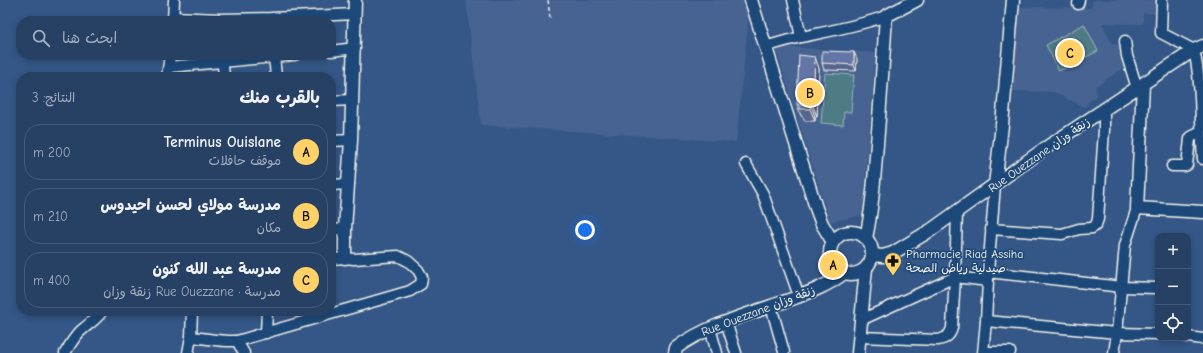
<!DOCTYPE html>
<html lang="ar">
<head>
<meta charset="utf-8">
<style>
	body { margin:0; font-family:"Comic Neue","Playpen Sans Arabic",sans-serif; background:#2f486b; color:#f1f3f6; direction:rtl }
	.controls { position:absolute; right:12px; bottom:12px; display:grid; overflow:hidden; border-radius:8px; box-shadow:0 2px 6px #0003 }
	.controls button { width:36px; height:36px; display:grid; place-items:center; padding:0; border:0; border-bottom:1px solid #435a79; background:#274165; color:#f1f3f6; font:20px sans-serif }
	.you { position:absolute; left:585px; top:230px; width:14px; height:14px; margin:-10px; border:3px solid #fff; border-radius:50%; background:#1a73e8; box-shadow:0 0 0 6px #1a73e833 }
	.badge { display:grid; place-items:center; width:26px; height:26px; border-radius:50%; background:#ffd166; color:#111; font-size:13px; font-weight:700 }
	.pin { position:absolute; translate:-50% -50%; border:2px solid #fff; box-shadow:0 1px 4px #0006 }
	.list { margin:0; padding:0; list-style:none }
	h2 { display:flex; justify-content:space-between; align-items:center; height:52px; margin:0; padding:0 16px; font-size:17px }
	h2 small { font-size:13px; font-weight:400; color:#a4afbf }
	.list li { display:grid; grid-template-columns:26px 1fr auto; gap:12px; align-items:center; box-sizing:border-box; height:56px; margin:0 8px 8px; padding:0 8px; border:1px solid #435a79; border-radius:16px }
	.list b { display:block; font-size:15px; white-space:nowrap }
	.list p { margin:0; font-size:13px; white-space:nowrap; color:#a4afbf }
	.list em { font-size:13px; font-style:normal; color:#a4afbf }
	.icon { flex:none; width:22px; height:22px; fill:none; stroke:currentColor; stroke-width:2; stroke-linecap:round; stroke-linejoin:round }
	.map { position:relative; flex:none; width:1203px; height:353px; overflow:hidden; direction:ltr }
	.search { position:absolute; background:#274165; box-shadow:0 2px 6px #0003; left:16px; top:16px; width:320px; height:44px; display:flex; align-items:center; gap:10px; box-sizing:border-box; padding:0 14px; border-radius:16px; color:#a4afbf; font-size:15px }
	.panel { position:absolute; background:#274165; box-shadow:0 2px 6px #0003; left:16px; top:72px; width:320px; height:244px; border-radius:16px; direction:rtl }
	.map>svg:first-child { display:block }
	.built { fill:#466392 }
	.green { fill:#4e7c86; stroke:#a1b6b7 }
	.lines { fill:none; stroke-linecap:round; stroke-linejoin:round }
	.minor-casing { stroke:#f4f1e8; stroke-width:13 }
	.tertiary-casing { stroke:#f4f1e8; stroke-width:15 }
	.path { stroke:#f4f1e8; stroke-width:1.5; stroke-dasharray:4 3; stroke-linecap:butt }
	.minor { stroke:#1f4a7a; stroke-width:10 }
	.tertiary { stroke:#1f4a7a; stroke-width:12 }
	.wall { fill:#56658e; stroke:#f4f1e8 }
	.shaded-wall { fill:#465374; stroke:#f4f1e8 }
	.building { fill:#6476a5; stroke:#f4f1e8 }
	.labels { text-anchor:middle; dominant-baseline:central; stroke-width:3.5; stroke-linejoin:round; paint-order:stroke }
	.street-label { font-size:12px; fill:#f4f1e8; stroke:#1f4a7a }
	.poi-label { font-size:12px; fill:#f4f1e8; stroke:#1f4a7a; text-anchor:start }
</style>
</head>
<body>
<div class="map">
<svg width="1203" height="353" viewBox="0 0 1203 353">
	<rect width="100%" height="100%" fill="#345787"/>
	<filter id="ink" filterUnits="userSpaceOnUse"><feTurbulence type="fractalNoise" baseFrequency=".025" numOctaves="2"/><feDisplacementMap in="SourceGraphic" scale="8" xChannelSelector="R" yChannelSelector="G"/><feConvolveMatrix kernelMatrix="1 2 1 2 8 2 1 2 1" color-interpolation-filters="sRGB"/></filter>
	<g filter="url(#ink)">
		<g class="built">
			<polygon points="466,0 745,0 749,14 736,142 481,125"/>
			<polygon points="1093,0 1156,0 1155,14 1143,13 1143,24 1102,23 1112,44 1122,45 1127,66 1096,86 1096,95 1084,107 1053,92 1013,91 1019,7 1091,8"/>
			<polygon points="775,46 875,53 863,215 830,222"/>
		</g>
		<g class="green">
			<polygon points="1084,24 1098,51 1059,71 1046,45"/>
			<polygon points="825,73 854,75 851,112 844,112 843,125 821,123"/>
		</g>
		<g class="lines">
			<g class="minor-casing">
				<g id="minor">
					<polyline points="793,0 801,37"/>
					<path d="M1162 0 1161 33 1194 50C1202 86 1200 123 1203 159"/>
					<polyline points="1078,4 1079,0"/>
					<polyline points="173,17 220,19 271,18 355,14"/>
					<polyline points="173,21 174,0"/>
					<polyline points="1125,41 1127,56 1137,88"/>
					<path d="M765 47C777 43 789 40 801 37 830 31 858 26 886 16"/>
					<polyline points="331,51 355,48"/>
					<polyline points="222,55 224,77"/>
					<polyline points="274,55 276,77"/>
					<polyline points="169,67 295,55"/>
					<polyline points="167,77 170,55"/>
					<polyline points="331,101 352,100"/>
					<polyline points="331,141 351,140"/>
					<polyline points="746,164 763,194 799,296"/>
					<polyline points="1172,166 1185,166 1187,165 1190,139 1191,137 1201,132"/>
					<polyline points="331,185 349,184"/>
					<polyline points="1137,208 1125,245 1117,333 1158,334"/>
					<polyline points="991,229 1062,234 1079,229 1092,228 1096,225 1098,219 1104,130 1104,109"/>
					<polyline points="331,230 345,229"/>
					<polyline points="988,272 995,185"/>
					<polyline points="988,281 988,272 1122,287 1156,288"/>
					<polyline points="771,306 784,352"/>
					<polyline points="861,320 955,277 957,213"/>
					<polyline points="986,321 1117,333 1114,353"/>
					<polyline points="726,322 736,353"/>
					<polyline points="710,328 717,353"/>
					<polyline points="266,333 267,311"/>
					<path d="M191 337C206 338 222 342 237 341L410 291 421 284 422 277 418 270 408 261 398 256 354 259 345 258 331 259"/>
					<path d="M860 337 938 340C945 339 950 336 952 328L955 277 988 281 986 321 983 353"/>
					<polyline points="1188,337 1203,339"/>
					<polyline points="237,341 244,353"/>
					<polyline points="984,352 1010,352"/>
					<path d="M65 353C70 345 75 335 83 329 90 323 97 319 102 311"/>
					<polyline points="188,353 191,337 192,311"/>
				</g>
			</g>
			<g class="tertiary-casing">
				<g id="tertiary">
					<polyline points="751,0 816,208 822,224 833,242"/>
					<polyline points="1143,84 1137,208 1203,212"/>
					<polyline points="995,185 1002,125 1013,0"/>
					<circle cx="851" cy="253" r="21"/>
					<path d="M866 238C872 211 874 184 876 156 880 109 883 63 886 16L917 0"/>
					<polyline points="872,255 883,256 893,253 931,230 1044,149 1194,50 1203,46"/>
					<polyline points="345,258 345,229 351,140 355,0"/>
					<path d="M675 353 676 348C707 325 752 313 789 300 808 293 828 286 844 273"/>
					<polyline points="858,353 866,268"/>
				</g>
			</g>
			<polyline class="path" points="548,0 550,19"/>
			<use href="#minor" class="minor"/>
			<use href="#tertiary" class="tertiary"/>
		</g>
		<g class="wall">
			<polygon points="815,57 819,69 817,117 815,117 815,121 805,121 803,117 801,116 797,104"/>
			<polygon points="857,59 856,71 824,70 822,63"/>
		</g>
		<g class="shaded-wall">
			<polygon points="854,52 857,59 856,71 854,65"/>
			<polygon points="815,57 819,69 817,117 813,105"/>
			<polygon points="811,105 815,117 815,121 810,109"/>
		</g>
		<g class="building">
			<polygon points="822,51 854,52 854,65 822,63"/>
			<polygon points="799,55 815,57 813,105 811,105 810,109 800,109 800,105 797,104"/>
		</g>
	</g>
	<defs>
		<g id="pharmacy-pin" transform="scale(0.9)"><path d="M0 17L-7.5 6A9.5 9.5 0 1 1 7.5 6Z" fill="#ffd166" stroke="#1f4a7a"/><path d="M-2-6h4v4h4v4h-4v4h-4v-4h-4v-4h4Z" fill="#111"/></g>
	</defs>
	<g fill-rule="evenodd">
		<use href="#pharmacy-pin" x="893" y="261"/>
	</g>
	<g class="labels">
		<g class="street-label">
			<text transform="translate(1039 155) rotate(-35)">Rue Ouezzane زنقة وزان</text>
			<text transform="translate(758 311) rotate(-21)">Rue Ouezzane زنقة وزان</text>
		</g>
		<g class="poi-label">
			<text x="906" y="254">Pharmacie Riad Assiha<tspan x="906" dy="14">صيدلية رياض الصحة</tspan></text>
		</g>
	</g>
</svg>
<div class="controls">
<button>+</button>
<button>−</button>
<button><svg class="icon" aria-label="locate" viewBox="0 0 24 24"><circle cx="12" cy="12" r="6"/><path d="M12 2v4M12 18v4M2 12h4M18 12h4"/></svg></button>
</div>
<div class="you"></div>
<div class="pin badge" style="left:833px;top:265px">A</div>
<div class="pin badge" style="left:810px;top:93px">B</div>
<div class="pin badge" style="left:1070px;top:53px">C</div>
<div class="search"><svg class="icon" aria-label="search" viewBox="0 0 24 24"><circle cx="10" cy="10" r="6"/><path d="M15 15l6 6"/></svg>ابحث هنا</div>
<section class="panel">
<h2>بالقرب منك<small>النتائج: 3</small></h2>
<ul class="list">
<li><span class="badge">A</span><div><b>Terminus Ouislane</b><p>موقف حافلات</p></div><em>200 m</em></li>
<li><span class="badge">B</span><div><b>مدرسة مولاي لحسن احيدوس</b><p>مكان</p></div><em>210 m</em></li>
<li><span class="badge">C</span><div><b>مدرسة عبد الله كنون</b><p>مدرسة · Rue Ouezzane زنقة وزان</p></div><em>400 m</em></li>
</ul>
</section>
</div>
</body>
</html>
